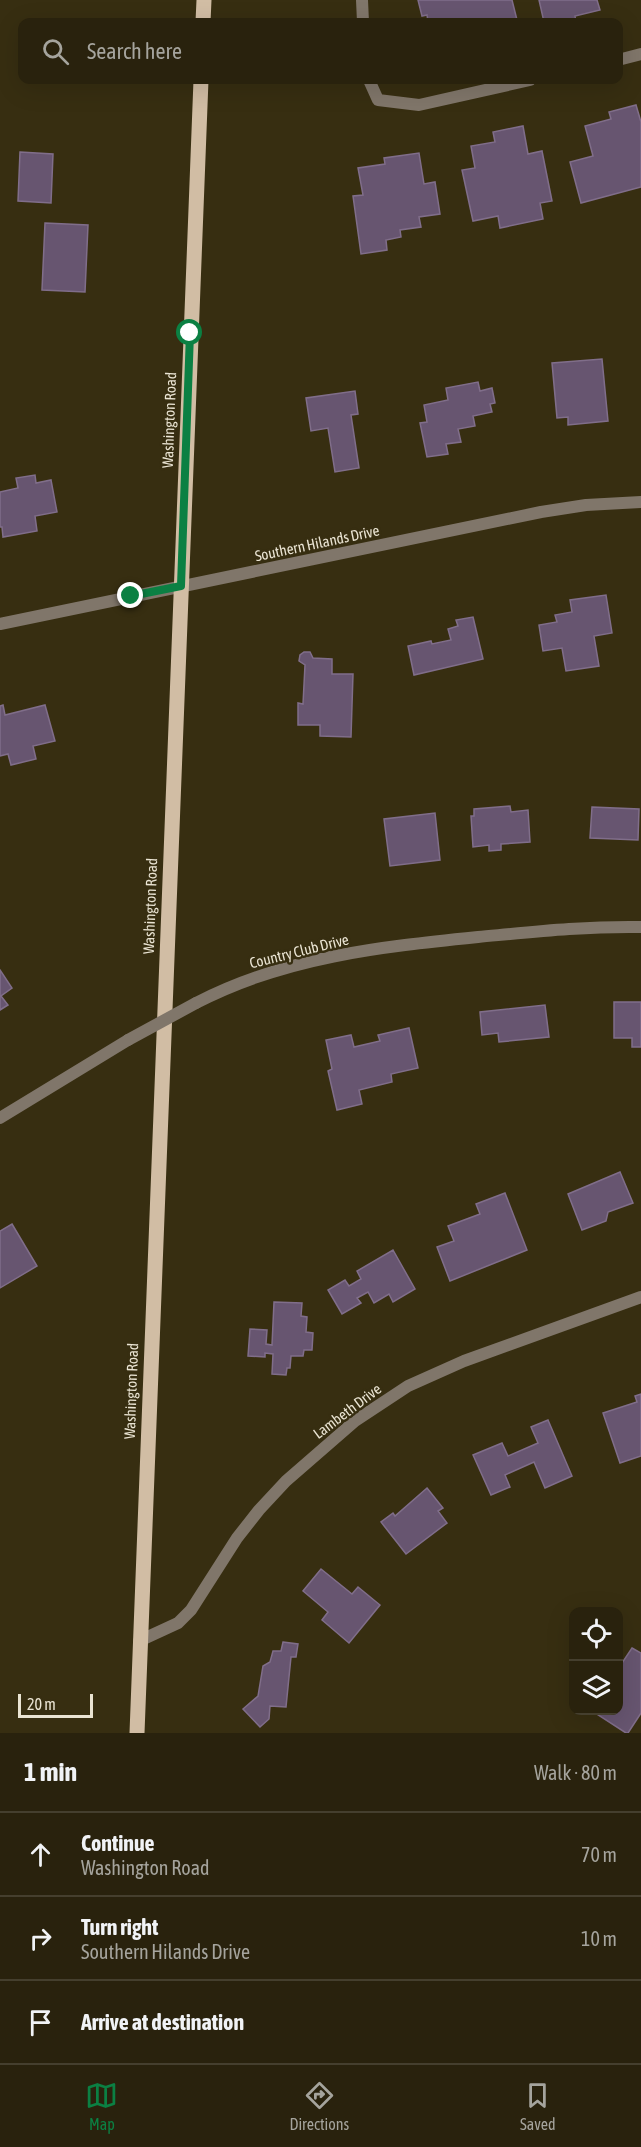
<!DOCTYPE html>
<html lang="en">
<head>
<meta charset="utf-8">
<style>
	body { margin:0; font-family:"Asap Condensed",sans-serif; background:#352f1b; color:#f1f3f6 }
	.controls { position:absolute; right:18px; bottom:18px; display:grid; overflow:hidden; border-radius:12px; box-shadow:0 6px 24px #0002 }
	.controls button { width:54px; height:54px; display:grid; place-items:center; padding:0; border:0; border-bottom:2px solid #453f2e; background:#29220d; color:#f1f3f6; font:30px sans-serif }
	.scale { position:absolute; left:18px; bottom:15px; width:75px; box-sizing:border-box; padding-left:6px; border:3px solid #eae4d3; border-top:0; font-size:16px; line-height:21px; white-space:nowrap; color:#eae4d3; -webkit-text-stroke:4px #372e11; paint-order:stroke }
	.stop { position:absolute; width:18px; height:18px; margin:-14px; border:4px solid #0b8043; border-radius:50%; background:#fff }
	.stop.end { background:#0b8043; border-color:#fff; box-shadow:0 2px 6px #0008 }
	.list { margin:0; padding:0; list-style:none }
	h2 { display:flex; justify-content:space-between; align-items:center; height:78px; margin:0; padding:0 24px; font-size:26px }
	h2 small { font-size:20px; font-weight:400; color:#a5a49d }
	.list li { display:grid; grid-template-columns:39px 1fr auto; gap:18px; align-items:center; box-sizing:border-box; height:84px; padding:0 24px; border-top:2px solid #453f2e }
	.list b { display:block; font-size:22px; white-space:nowrap }
	.list p { margin:0; font-size:20px; white-space:nowrap; color:#a5a49d }
	.list em { font-size:20px; font-style:normal; color:#a5a49d }
	.icon { flex:none; width:33px; height:33px; fill:none; stroke:currentColor; stroke-width:2; stroke-linecap:round; stroke-linejoin:round }
	.map { position:relative; flex:none; width:641px; height:1733px; overflow:hidden }
	.search { position:absolute; background:#29220d; box-shadow:0 6px 24px #0002; left:18px; right:18px; top:18px; height:66px; display:flex; align-items:center; gap:15px; box-sizing:border-box; padding:0 21px; border-radius:12px; color:#a5a49d; font-size:22px }
	.sheet { height:330px; background:#29220d }
	nav { display:flex; justify-content:space-around; align-items:center; box-sizing:border-box; height:84px; border-top:2px solid #453f2e; background:#29220d; font-size:16px; color:#a5a49d }
	nav a { display:grid; justify-items:center; gap:3px }
	nav .on { color:#0b8043 }
	.map>svg:first-child { display:block }
	.building { fill:#675570; stroke:#806e8a; stroke-width:1.5 }
	.lines { fill:none; stroke-linecap:round; stroke-linejoin:round }
	.street { stroke:#80766a; stroke-width:12 }
	.primary { stroke:#d1bda4; stroke-width:15 }
	.street-bridge { stroke:#80766a; stroke-width:12 }
	.route { stroke:#0b8043; stroke-width:8 }
	.labels { text-anchor:middle; dominant-baseline:central; stroke-width:5; stroke-linejoin:round; paint-order:stroke }
	.street-label { font-size:15px; fill:#eae4d3; stroke:#372e11 }
</style>
</head>
<body>
<div class="map">
<svg width="641" height="1733" viewBox="0 0 641 1733">
	<rect width="100%" height="100%" fill="#372e11"/>
	<g class="building">
		<polygon points="418,0 512,0 517,20 509,22 428,22 427,15 422,16"/>
		<polygon points="539,0 597,0 600,10 575,16 576,22 544,22"/>
		<polygon points="636,105 641,122 641,187 581,203 570,162 593,156 585,126 611,119 609,112"/>
		<polygon points="523,126 528,154 542,151 552,201 540,203 543,219 500,228 498,216 473,221 462,170 475,168 471,146 495,142 493,132"/>
		<polygon points="20,152 53,154 51,203 18,201"/>
		<polygon points="419,153 424,184 435,182 440,214 419,217 421,227 400,230 401,237 386,240 387,250 361,254 353,196 363,195 358,168 385,164 384,158"/>
		<polygon points="45,223 88,225 85,292 42,290"/>
		<polygon points="602,359 608,421 568,425 568,417 557,418 552,363"/>
		<polygon points="478,382 480,391 492,388 495,403 490,404 492,412 473,416 475,426 458,429 461,442 446,444 448,454 427,457 420,423 427,422 424,405 448,400 446,388"/>
		<polygon points="355,391 358,414 351,415 359,468 335,472 328,428 311,431 306,398"/>
		<polygon points="35,475 36,483 51,480 57,512 35,516 37,531 3,537 2,527 0,527 0,492 18,488 16,478"/>
		<polygon points="606,595 612,633 594,636 599,666 566,671 562,648 543,651 539,625 557,622 555,615 572,612 570,600"/>
		<polygon points="473,617 483,659 414,675 408,646 431,641 432,644 451,640 448,629 458,626 456,620"/>
		<polygon points="304,652 310,652 313,658 332,659 332,674 353,674 351,737 320,736 320,725 298,725 298,703 303,704 305,665 299,661 300,655"/>
		<polygon points="3,705 5,715 45,705 55,741 33,746 36,759 11,765 8,754 0,756 0,706"/>
		<polygon points="510,806 511,812 528,810 530,842 501,844 501,850 489,851 489,845 473,847 471,816 474,816 474,809"/>
		<polygon points="592,807 639,809 638,840 590,838"/>
		<polygon points="435,813 440,860 390,866 384,819"/>
		<polygon points="0,970 12,988 1,996 8,1005 0,1010"/>
		<polygon points="614,1002 641,1002 641,1047 632,1047 632,1038 614,1038"/>
		<polygon points="545,1005 549,1037 499,1042 498,1033 482,1035 480,1012"/>
		<polygon points="409,1028 418,1068 391,1074 392,1082 359,1090 362,1104 337,1110 328,1071 332,1069 326,1040 351,1035 354,1047 380,1041 378,1035"/>
		<polygon points="620,1172 633,1203 608,1212 606,1221 582,1230 568,1194"/>
		<polygon points="505,1193 527,1250 450,1281 437,1247 454,1241 448,1226 480,1214 476,1204"/>
		<polygon points="12,1224 37,1266 0,1288 0,1231"/>
		<polygon points="393,1250 415,1289 393,1302 389,1294 374,1303 368,1292 357,1298 361,1303 342,1314 328,1290 345,1280 349,1286 361,1279 357,1271"/>
		<polygon points="274,1302 302,1303 301,1316 307,1317 306,1332 313,1333 312,1350 304,1350 303,1356 291,1356 290,1368 287,1368 286,1375 272,1374 273,1354 265,1353 265,1357 248,1356 250,1329 267,1330 266,1344 272,1345"/>
		<polygon points="641,1394 641,1456 620,1463 603,1413 637,1402 635,1396"/>
		<polygon points="548,1420 572,1476 545,1488 534,1462 505,1475 510,1487 491,1495 473,1455 502,1443 508,1456 538,1443 531,1427"/>
		<polygon points="427,1488 443,1508 438,1511 447,1523 406,1554 381,1522 393,1513 395,1516"/>
		<polygon points="321,1569 352,1594 358,1587 380,1605 349,1643 322,1620 328,1612 303,1591"/>
		<polygon points="283,1642 298,1644 296,1657 291,1657 286,1707 270,1706 269,1719 260,1727 243,1709 258,1696 263,1666 270,1662 273,1651 281,1651"/>
		<polygon points="632,1648 641,1653 641,1713 628,1733 626,1733 592,1711 618,1710 618,1669"/>
	</g>
	<g class="lines">
		<g class="street">
			<polyline points="362,0 363,22"/>
			<polyline points="618,60 641,54"/>
			<polyline points="369,80 378,100 419,105 530,80"/>
			<polyline points="0,624 541,512 586,505 641,502"/>
			<path d="M196 1003C284 957 380 947 478 937 532 932 586 926 641 927"/>
			<polyline points="0,1118 128,1040"/>
			<polyline points="139,1641 178,1623 191,1610 237,1538 259,1510 286,1481 355,1421 408,1386 464,1361 641,1297"/>
		</g>
		<g class="primary">
			<polyline points="203,22 204,0"/>
			<polyline points="137,1733 201,80"/>
		</g>
		<polyline class="street-bridge" points="128,1040 196,1003"/>
	</g>
	<g class="lines">
		<polyline class="route" points="131,596 181,586 190,333"/>
	</g>
	<g class="labels">
		<g class="street-label">
			<text transform="translate(169 420) rotate(-88)">Washington Road</text>
			<text transform="translate(317 543) rotate(-12)">Southern Hilands Drive</text>
			<text transform="translate(150 906) rotate(-88)">Washington Road</text>
			<text transform="translate(299 951) rotate(-14)">Country Club Drive</text>
			<text transform="translate(131 1391) rotate(-88)">Washington Road</text>
			<text transform="translate(347 1411) rotate(-37)">Lambeth Drive</text>
		</g>
	</g>
</svg>
<div class="controls">
<button><svg class="icon" aria-label="locate" viewBox="0 0 24 24"><circle cx="12" cy="12" r="6"/><path d="M12 2v4M12 18v4M2 12h4M18 12h4"/></svg></button>
<button><svg class="icon" aria-label="layers" viewBox="0 0 24 24"><path d="M12 4l9 5-9 5-9-5zM3 14l9 5 9-5"/></svg></button>
</div>
<div class="scale">20 m</div>
<div class="stop" style="left:190px;top:333px"></div>
<div class="stop end" style="left:131px;top:596px"></div>
<div class="search"><svg class="icon" aria-label="search" viewBox="0 0 24 24"><circle cx="10" cy="10" r="6"/><path d="M15 15l6 6"/></svg>Search here</div>
</div>
<section class="sheet">
<h2>1 min<small>Walk · 80 m</small></h2>
<ul class="list">
<li><svg class="icon" aria-label="ahead" viewBox="0 0 24 24"><path d="M12 20V5M6 11l6-6 6 6"/></svg><div><b>Continue</b><p>Washington Road</p></div><em>70 m</em></li>
<li><svg class="icon" aria-label="right" viewBox="0 0 24 24"><path d="M7 20v-9h11M14 6l5 5-5 5"/></svg><div><b>Turn right</b><p>Southern Hilands Drive</p></div><em>10 m</em></li>
<li><svg class="icon" aria-label="arrive" viewBox="0 0 24 24"><path d="M6 21V4h12l-3 4 3 4H6"/></svg><div><b>Arrive at destination</b></div></li>
</ul>
</section>
<nav>
<a class="on"><svg class="icon" aria-label="map" viewBox="0 0 24 24"><path d="M3 6l6-2 6 2 6-2v14l-6 2-6-2-6 2zM9 4v14M15 6v14"/></svg>Map</a>
<a><svg class="icon" aria-label="directions" viewBox="0 0 24 24"><path d="M12 3l9 9-9 9-9-9zM9 14v-3h6M13 9l2 2-2 2"/></svg>Directions</a>
<a><svg class="icon" aria-label="saved" viewBox="0 0 24 24"><path d="M7 4h10v16l-5-4-5 4z"/></svg>Saved</a>
</nav>
</body>
</html>
